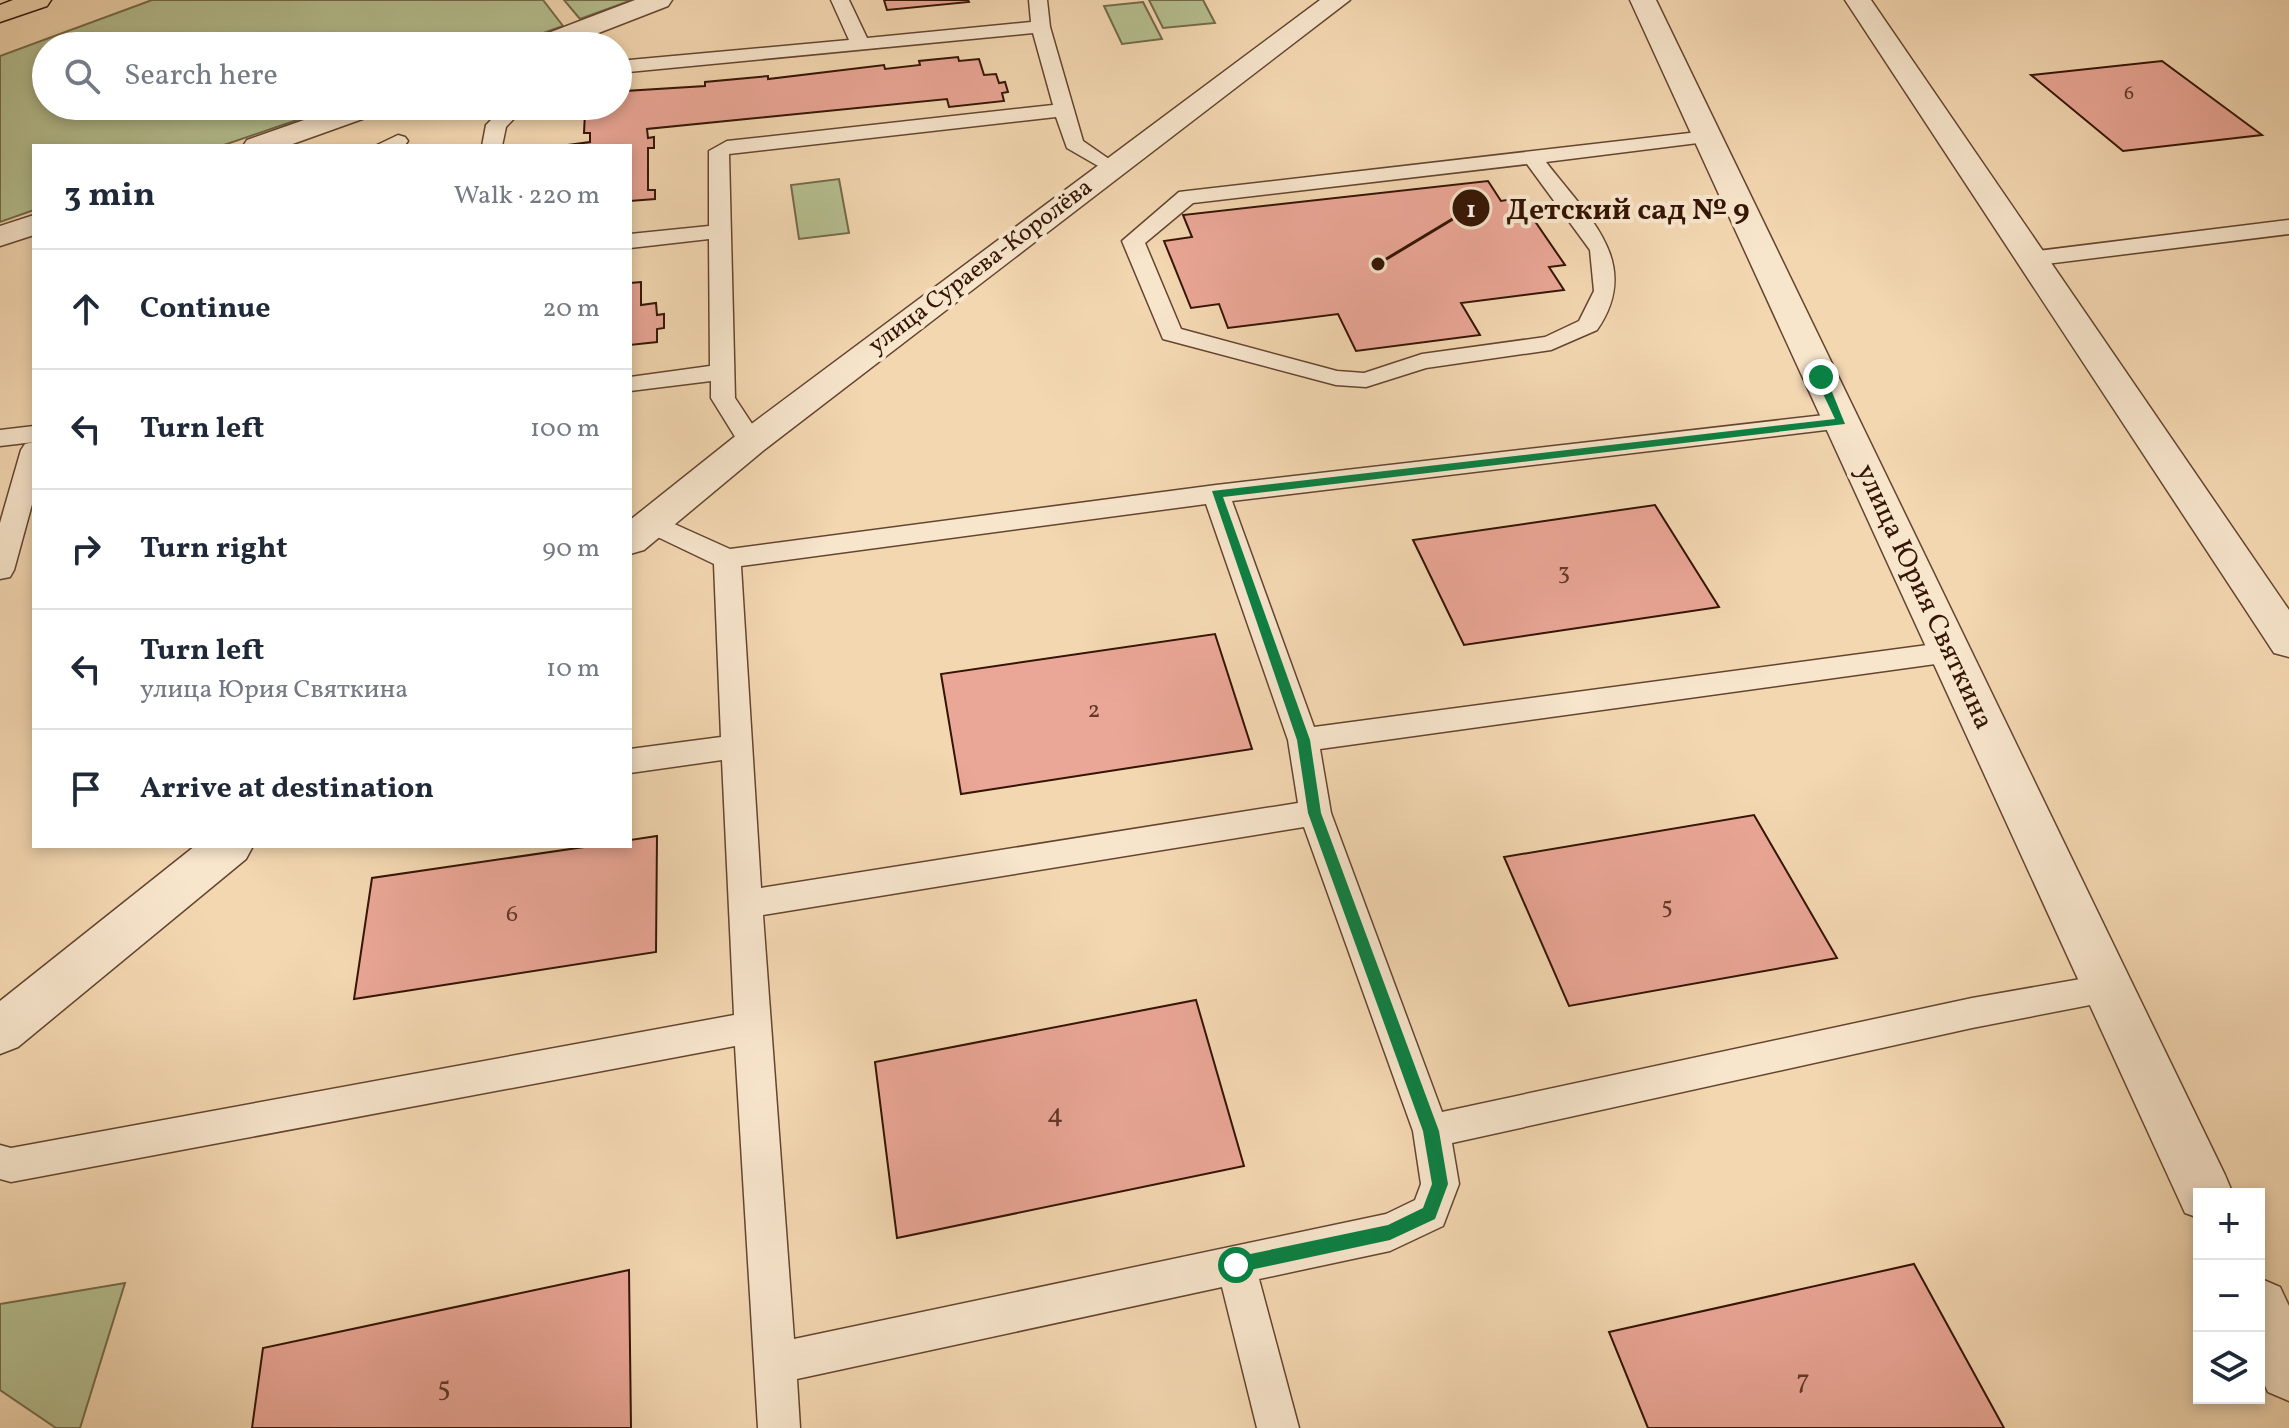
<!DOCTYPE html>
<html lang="en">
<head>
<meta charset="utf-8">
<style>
	body { margin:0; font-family:Vollkorn,serif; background:#f2f2f3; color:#1f2937 }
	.controls { position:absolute; right:24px; bottom:24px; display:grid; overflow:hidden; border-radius:0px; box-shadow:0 4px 12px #0003 }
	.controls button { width:72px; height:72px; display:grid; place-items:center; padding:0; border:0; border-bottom:2px solid #e0e1e3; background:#fff; color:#1f2937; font:40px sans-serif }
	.stop { position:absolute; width:24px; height:24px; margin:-18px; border:6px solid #0b8043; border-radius:50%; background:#fff }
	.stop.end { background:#0b8043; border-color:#fff; box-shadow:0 2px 8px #0008 }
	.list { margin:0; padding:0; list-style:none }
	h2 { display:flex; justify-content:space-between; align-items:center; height:104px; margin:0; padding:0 32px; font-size:34px }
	h2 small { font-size:26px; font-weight:400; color:#747a83 }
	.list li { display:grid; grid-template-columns:52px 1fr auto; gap:24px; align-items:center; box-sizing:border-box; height:120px; padding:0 32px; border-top:2px solid #e0e1e3 }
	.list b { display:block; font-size:30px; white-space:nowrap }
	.list p { margin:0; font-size:26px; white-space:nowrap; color:#747a83 }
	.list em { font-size:26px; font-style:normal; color:#747a83 }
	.icon { flex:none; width:44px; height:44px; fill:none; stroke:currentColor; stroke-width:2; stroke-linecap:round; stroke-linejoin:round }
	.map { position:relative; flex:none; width:2289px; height:1428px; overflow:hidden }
	.search { position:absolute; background:#fff; box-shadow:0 4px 12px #0003; left:32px; top:32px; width:600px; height:88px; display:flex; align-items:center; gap:20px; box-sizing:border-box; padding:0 28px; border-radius:44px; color:#747a83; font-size:30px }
	.panel { position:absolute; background:#fff; box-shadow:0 4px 12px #0003; left:32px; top:144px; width:600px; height:704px; border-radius:0px }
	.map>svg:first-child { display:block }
	.green { fill:#b5bf90; stroke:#746a4a; stroke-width:2 }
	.building { fill:#eaa696; stroke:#341404; stroke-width:2 }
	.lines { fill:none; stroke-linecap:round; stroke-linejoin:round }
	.lane-casing { stroke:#64452f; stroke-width:3 }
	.street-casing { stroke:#64452f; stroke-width:3 }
	.primary-casing { stroke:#341404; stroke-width:3 }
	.lane { fill:#f7e5cc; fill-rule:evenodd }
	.street { fill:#f7e5cc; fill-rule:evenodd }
	.primary { fill:#f3d7b1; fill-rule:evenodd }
	.route { fill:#0b8043 }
	.labels { text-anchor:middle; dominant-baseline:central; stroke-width:8; stroke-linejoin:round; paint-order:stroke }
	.far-number-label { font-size:20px; fill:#623828 }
	.far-street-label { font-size:24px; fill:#341404; stroke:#f7e5cc }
	.number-label { font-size:24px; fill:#623828 }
	.street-label { font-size:28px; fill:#341404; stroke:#f7e5cc }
	.near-number-label { font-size:28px; fill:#623828 }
	.leader { fill:none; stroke:#341404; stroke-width:3 }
	.callout-dot { fill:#341404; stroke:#f7e5cc; stroke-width:3 }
	.mark-label { font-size:24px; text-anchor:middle; font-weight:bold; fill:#fff }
	.callout-label { font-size:30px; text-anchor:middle; font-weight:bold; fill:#341404; stroke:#f7e5cc; stroke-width:8; stroke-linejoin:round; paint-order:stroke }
</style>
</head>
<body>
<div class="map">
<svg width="2289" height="1428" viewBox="0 0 2289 1428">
	<rect width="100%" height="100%" fill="#f3d7b1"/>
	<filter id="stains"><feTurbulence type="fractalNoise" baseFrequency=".0025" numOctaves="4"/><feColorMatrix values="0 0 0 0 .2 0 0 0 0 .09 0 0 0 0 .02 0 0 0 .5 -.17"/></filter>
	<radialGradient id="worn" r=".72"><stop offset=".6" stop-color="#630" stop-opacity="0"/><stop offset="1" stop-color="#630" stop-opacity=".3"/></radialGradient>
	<g class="green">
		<polygon points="152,0 543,0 563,26 507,46 46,46 46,106 338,106 221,146 34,146 34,210 0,222 0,56"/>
		<polygon points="564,0 632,0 580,19"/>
		<polygon points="1149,0 1203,0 1215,23 1163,28"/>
		<polygon points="1143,2 1162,39 1122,44 1104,6"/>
		<polygon points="839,179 849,233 799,239 791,185"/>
		<polygon points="125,1283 80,1428 56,1428 0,1390 0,1304"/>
	</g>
	<g class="building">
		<polygon points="884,0 968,0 969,2 887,10"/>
		<polygon points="958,57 959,61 979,59 984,75 996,74 999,83 1005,82 1008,92 1002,93 1004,101 949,107 947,99 647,129 648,138 654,137 654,148 648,148 648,190 655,190 655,199 630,201 630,146 560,146 590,142 590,133 584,133 585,113 591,113 591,106 618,106 618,100 624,99 625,91 705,86 705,82 768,76 768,79 884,65 885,69 920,65 919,61"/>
		<polygon points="2162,61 2262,135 2123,151 2031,75"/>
		<polygon points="1488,181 1501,201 1519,198 1565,265 1549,267 1564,290 1461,303 1480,335 1356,351 1338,314 1228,328 1219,304 1191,308 1164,241 1192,237 1183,215"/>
		<polygon points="641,282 641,305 656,303 657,315 664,314 664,328 657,329 657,342 630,345 630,283"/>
		<polygon points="1655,505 1719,607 1464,645 1413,540"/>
		<polygon points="1215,634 1252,749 961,794 941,674"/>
		<polygon points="1754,815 1837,958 1569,1006 1504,857"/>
		<polygon points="657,836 656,952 354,999 372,878 591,846 630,846 630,840"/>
		<polygon points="1196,1000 1244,1166 897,1238 875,1062"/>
		<polygon points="1914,1264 2004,1428 1648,1428 1609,1332"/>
		<polygon points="629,1270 631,1428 252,1428 263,1348"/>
	</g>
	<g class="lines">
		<g class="lane-casing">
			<g id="lane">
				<polygon points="831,0 849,0 867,38 1031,22 1029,0 1047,0 1050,27 1083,141 1122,168 1112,174 1067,148 1056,117 729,154 735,398 764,442 760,448 742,448 711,398 711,381 630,391 630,377 710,366 709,239 630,248 630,234 709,226 709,151 727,141 1053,105 1033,33 618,73 618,61 849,40"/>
				<polygon points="505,106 526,106 506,127 502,146 482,146 486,125"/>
				<path d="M1707 131 1714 133 1717 137 1714 141 1546 162C1586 215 1644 262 1597 330L1551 350 1426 368 1366 387 1336 385 1163 339 1122 241 1179 192 1187 191ZM1527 164 1590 250 1594 291 1579 321 1545 337 1422 354 1364 373 1337 371 1181 329 1145 243 1193 203Z"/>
				<polygon points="398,135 405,137 408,141 405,145 375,146"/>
				<polygon points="2289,220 2289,234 2029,266 2018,259 2029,252"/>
				<path d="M1842 413 1851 415 1855 421 1851 427 1232 501 1314 727 1950 642 1960 645 1964 652 1960 659 1950 662 1320 749 1331 813 1442 1112 1972 998 2109 974 2121 979 2126 989 2121 999 1972 1028 1452 1143 1459 1184 1443 1226 1390 1251 1259 1279 1299 1428H1257L1222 1287 797 1379 800 1428H758L735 1046 11 1182 0 1179V1145L11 1148 734 1015 722 760 630 773V749L721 737 714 564 643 530 639 524 643 518H661L730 549 1216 485ZM1206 504 1288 740 1298 803 761 888 741 566ZM1304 827 1413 1131 1421 1184 1415 1200 1386 1214 794 1339 763 915Z"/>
				<polygon points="34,426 34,497 14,570 10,577 0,579 0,523 21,450 25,444 34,442 0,446 0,430"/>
			</g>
		</g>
		<g class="street-casing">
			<g id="street">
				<polygon points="635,0 672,0 668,6 565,46 526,46 530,40"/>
				<polygon points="1320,0 1350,0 764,450 644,550 630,554 630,520 738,434"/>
				<polygon points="1630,0 1656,0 2225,1175 2233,1194 2199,1194 2199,1218 2185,1213"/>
				<polygon points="1845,0 1871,0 2289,610 2289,657 2274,653"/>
				<polygon points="344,106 387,106 382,112 287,146 243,146 247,140"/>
				<polygon points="34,215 34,235 0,246 0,226"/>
				<polygon points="195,846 253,846 246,859 18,1047 0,1054 0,1001"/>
				<polygon points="2259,1278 2280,1287 2289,1306 2289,1401 2268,1392 2259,1373"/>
			</g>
		</g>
		<g class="primary-casing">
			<polygon id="primary" points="13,0 51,0 47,6 0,22 0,5"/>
		</g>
		<use href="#lane" class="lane"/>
		<use href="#street" class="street"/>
		<use href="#primary" class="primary"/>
	</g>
	<polygon class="route" points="1821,373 1826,377 1845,424 1223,497 1310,740 1321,813 1439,1131 1448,1184 1435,1219 1390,1240 1236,1273 1230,1271 1227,1265 1236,1257 1388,1225 1423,1208 1432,1184 1423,1131 1308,813 1297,740 1212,491 1835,419 1815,377"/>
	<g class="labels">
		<g class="far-number-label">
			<text x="2129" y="94">6</text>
		</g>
		<g class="far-street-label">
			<text transform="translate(981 267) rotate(-37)">улица Сураева-Королёва</text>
		</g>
		<g class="number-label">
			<text x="1564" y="573">3</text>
			<text x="1094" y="711">2</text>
			<text x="1667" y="907">5</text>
			<text x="512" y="915">6</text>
		</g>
		<g class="street-label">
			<text transform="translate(1924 597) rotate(65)">улица Юрия Святкина</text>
		</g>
		<g class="near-number-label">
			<text x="1055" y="1114">4</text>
			<text x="1803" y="1380">7</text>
			<text x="444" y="1388">5</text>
		</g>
	</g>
	<path class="leader" d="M1378 264L1471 208"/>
	<g class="callout-dot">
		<circle cx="1378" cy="264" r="8"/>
		<circle cx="1471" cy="208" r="20"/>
	</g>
	<g class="mark-label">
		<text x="1471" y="217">1</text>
	</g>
	<g class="callout-label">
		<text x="1628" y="219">Детский сад № 9</text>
	</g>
	<rect width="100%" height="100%" filter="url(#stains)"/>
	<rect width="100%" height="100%" fill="url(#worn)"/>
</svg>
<div class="controls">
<button>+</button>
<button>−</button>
<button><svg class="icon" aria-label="layers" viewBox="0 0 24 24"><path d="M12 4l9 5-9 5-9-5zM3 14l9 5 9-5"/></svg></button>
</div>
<div class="stop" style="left:1236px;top:1265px"></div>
<div class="stop end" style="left:1821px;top:377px"></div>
<div class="search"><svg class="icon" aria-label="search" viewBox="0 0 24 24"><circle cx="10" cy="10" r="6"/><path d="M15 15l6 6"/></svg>Search here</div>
<section class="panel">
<h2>3 min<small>Walk · 220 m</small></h2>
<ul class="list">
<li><svg class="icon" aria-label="ahead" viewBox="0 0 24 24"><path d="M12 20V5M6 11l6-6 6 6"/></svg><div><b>Continue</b></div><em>20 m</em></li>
<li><svg class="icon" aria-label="left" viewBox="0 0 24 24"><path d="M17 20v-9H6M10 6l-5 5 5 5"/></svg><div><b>Turn left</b></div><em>100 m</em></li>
<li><svg class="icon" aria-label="right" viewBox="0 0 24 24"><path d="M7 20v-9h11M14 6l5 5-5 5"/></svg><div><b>Turn right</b></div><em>90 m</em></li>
<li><svg class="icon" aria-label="left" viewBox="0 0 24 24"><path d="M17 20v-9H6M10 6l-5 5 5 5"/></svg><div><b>Turn left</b><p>улица Юрия Святкина</p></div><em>10 m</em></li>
<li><svg class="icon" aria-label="arrive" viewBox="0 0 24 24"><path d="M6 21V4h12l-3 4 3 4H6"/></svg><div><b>Arrive at destination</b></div></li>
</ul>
</section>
</div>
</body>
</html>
